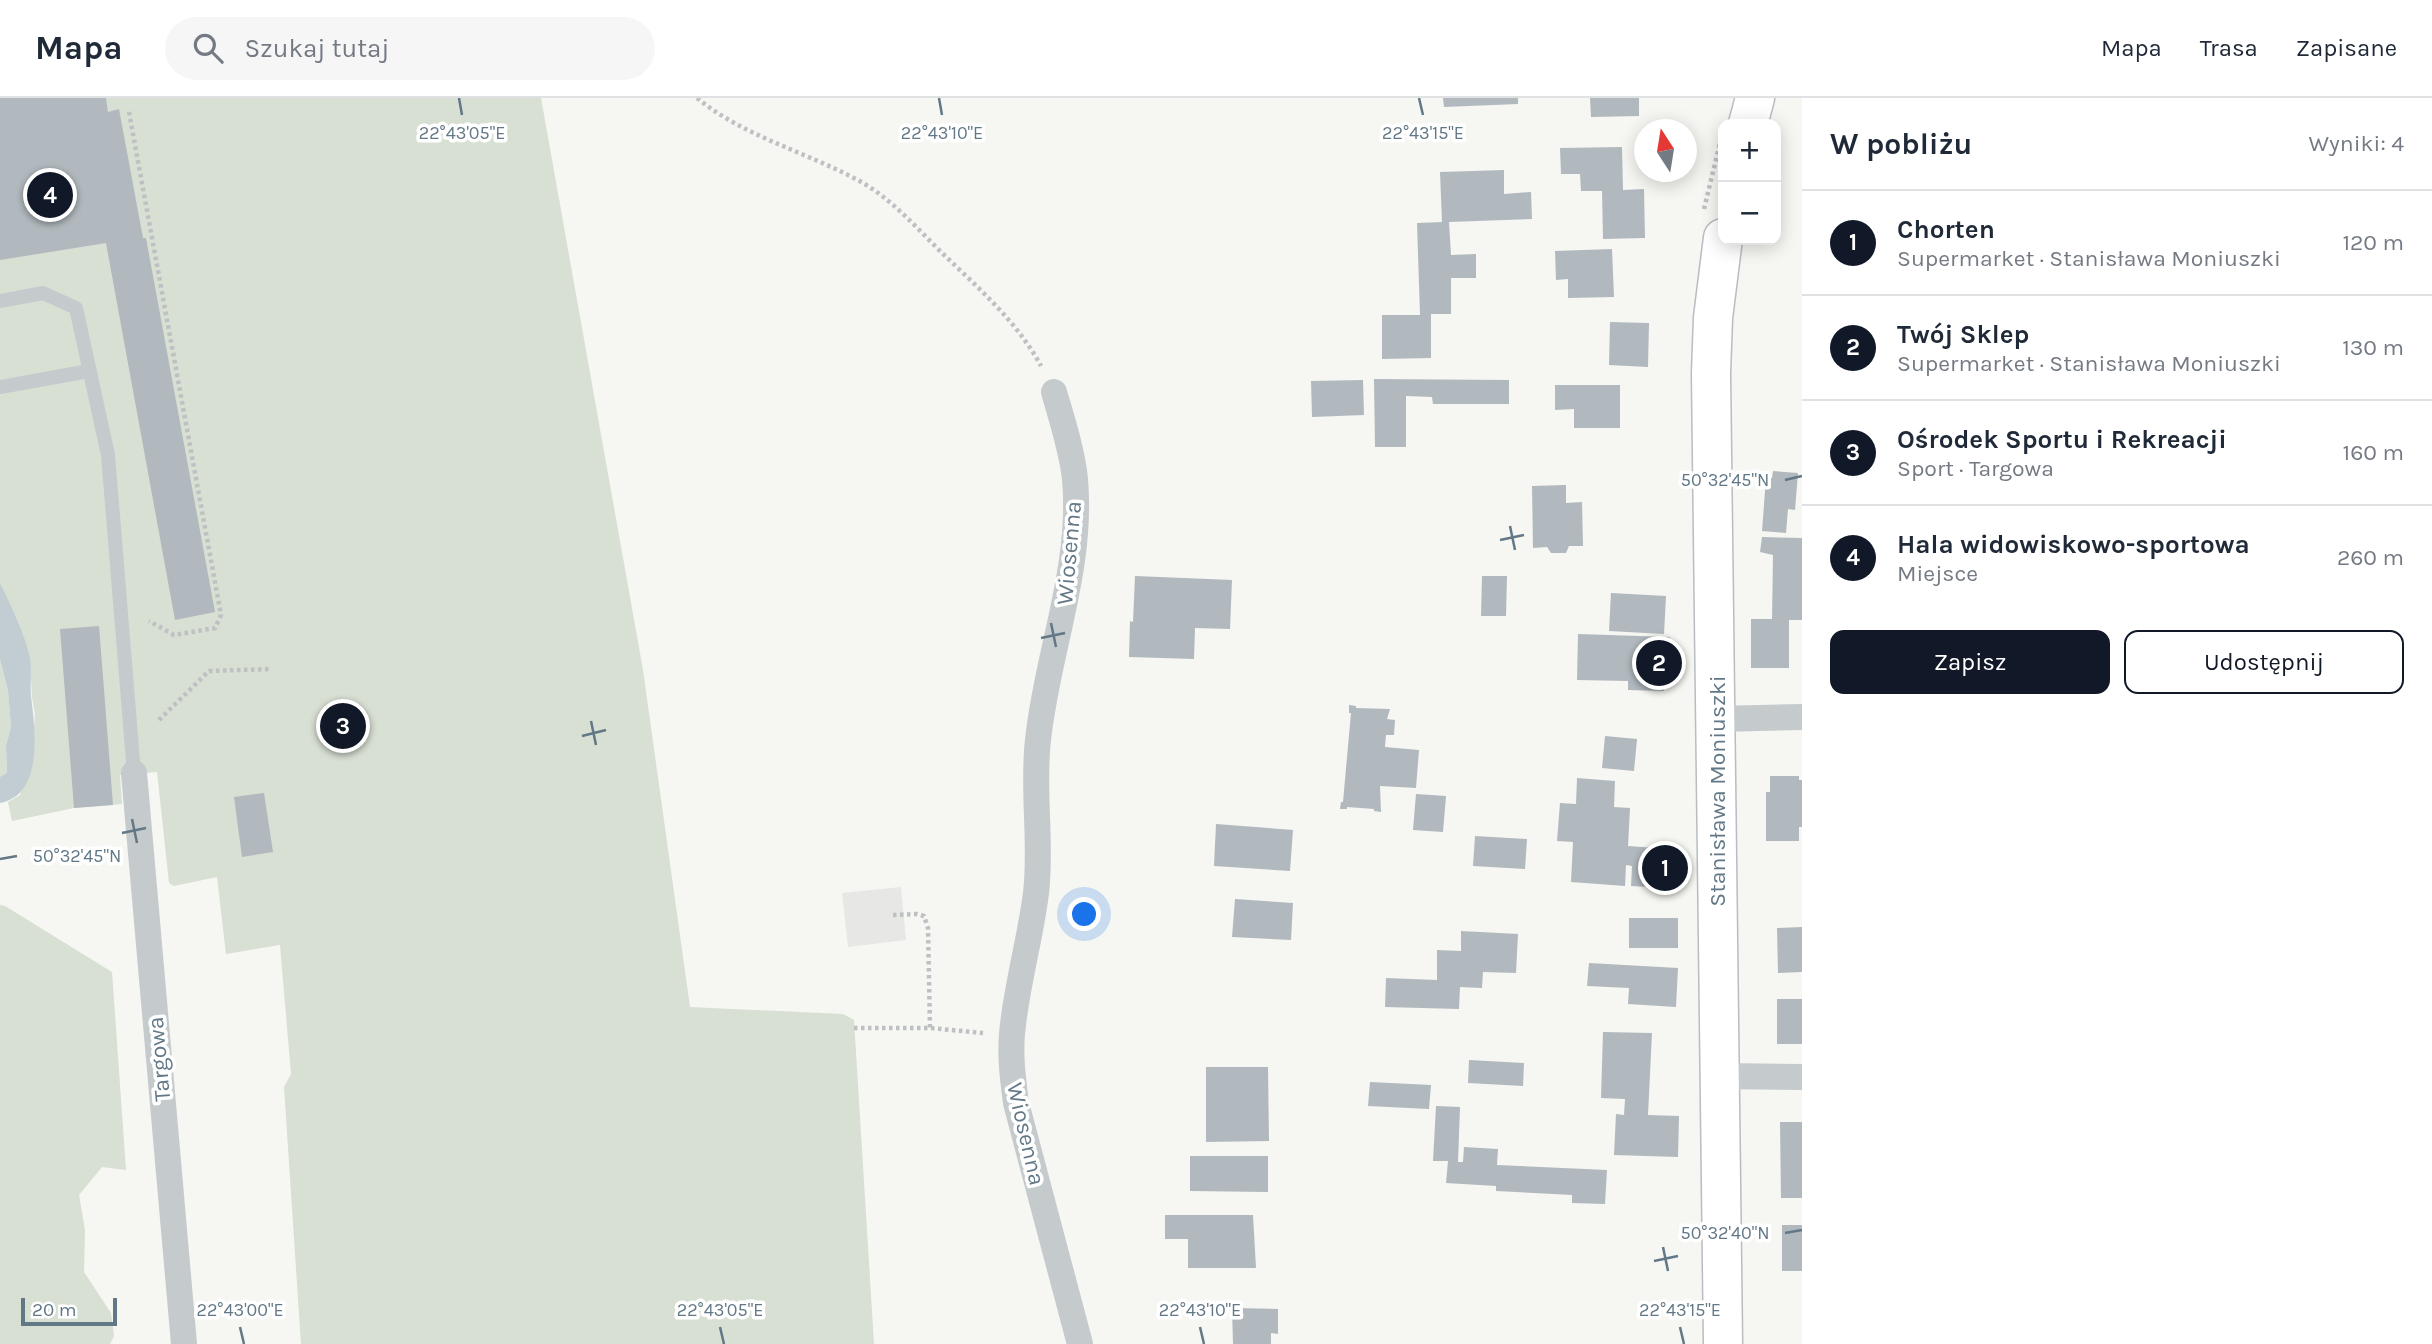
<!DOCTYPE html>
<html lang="pl">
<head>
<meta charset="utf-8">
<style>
	body { margin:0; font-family:Karla,sans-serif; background:#f6f6f7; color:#1f2937 }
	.controls { position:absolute; right:21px; top:21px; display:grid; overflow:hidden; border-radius:14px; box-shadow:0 4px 18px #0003 }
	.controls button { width:63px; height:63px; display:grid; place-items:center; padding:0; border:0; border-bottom:2px solid #e0e1e3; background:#fff; color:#1f2937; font:35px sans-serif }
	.compass { position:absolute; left:1634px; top:21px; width:63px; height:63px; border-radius:50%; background:#fff; box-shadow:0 4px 18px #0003; rotate:348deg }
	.scale { position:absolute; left:21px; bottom:18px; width:96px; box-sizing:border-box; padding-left:7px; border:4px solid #627887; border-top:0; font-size:19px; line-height:24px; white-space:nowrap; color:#627887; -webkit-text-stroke:5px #fff; paint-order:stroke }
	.you { position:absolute; left:1085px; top:817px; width:24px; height:24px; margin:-18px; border:5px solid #fff; border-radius:50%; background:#1a73e8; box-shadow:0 0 0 10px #1a73e833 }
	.badge { display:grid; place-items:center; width:46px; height:46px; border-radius:50%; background:#111827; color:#fff; font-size:23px; font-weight:700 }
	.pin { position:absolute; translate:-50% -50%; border:4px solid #fff; box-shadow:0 2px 7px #0006 }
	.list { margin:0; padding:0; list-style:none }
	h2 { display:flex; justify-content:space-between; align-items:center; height:91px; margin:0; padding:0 28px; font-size:30px }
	h2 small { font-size:23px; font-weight:400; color:#747a83 }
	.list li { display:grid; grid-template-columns:46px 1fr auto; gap:21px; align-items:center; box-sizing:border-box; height:105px; padding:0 28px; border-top:2px solid #e0e1e3 }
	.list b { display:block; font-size:26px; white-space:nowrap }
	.list p { margin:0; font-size:23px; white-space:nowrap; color:#747a83 }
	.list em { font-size:23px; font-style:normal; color:#747a83 }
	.actions { display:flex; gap:14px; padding:21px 28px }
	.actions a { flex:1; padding:16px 0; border:2px solid #111827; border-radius:14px; text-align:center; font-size:24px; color:#111827 }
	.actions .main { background:#111827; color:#fff }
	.icon { flex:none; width:38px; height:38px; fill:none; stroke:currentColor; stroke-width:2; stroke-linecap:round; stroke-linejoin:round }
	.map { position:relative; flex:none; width:1802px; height:1246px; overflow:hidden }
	header { display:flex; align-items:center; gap:42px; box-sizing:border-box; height:98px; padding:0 35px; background:#fff; border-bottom:2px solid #e0e1e3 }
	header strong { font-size:33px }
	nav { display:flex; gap:38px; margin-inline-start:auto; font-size:24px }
	.search { width:490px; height:63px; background:#f6f6f7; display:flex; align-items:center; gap:18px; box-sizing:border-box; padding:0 24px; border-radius:38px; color:#747a83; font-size:26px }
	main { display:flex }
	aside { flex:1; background:#fff }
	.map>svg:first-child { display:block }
	.built { fill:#e7e8e6 }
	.green { fill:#d8dfd3 }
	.water { fill:#c1cdd2 }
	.building { fill:#b1b9be }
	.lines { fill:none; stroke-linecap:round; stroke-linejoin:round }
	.secondary-casing { stroke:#b7bdc1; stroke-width:41 }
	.path { stroke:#bec1c3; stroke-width:4.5; stroke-dasharray:3.5 3.5; stroke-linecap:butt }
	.lane { stroke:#c5cacd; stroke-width:14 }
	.street { stroke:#c5cacd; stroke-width:26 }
	.secondary { stroke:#fff; stroke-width:38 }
	.ticks { fill:none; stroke:#627887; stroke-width:2.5 }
	.labels { text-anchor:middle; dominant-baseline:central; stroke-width:7; stroke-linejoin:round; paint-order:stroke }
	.street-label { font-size:23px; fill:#627887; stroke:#fff }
	.ticks-label { font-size:18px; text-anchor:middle; fill:#627887; stroke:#fff; stroke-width:7; stroke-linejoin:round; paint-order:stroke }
</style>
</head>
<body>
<header>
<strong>Mapa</strong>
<div class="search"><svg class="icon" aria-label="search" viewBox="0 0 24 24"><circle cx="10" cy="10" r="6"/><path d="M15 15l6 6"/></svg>Szukaj tutaj</div>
<nav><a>Mapa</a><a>Trasa</a><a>Zapisane</a></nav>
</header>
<main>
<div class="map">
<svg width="1802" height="1246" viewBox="0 0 1802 1246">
	<rect width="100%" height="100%" fill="#f6f6f2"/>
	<polygon class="built" points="901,789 906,842 848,849 842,795"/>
	<g class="green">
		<polygon points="0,0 541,0 643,572 690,909 843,916 854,922 874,1246 301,1246 284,989 291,976 280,847 226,856 217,779 174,788 169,785 157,674 120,677 122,706 74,710 12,723 8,704 20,697 33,640 35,617 32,599 30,562 18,523 0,485"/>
		<polygon points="0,561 8,593 11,629 6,648 7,676 0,679"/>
		<polygon points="0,807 5,808 112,874 126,1072 102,1069 79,1097 85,1132 84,1174 111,1215 114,1238 110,1246 0,1246"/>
	</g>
	<path class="water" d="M0 485C12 509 24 534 30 560 32 572 30 586 31 598 35 631 44 697 0 705V679L7 675 6 648 11 629 8 593 0 561Z"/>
	<g class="building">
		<polygon points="0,0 106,0 108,14 119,11 143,140 146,140 215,514 175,522 106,145 0,162"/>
		<polygon points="1443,0 1518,0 1518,6 1444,9"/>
		<polygon points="1590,0 1639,0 1639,18 1591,19"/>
		<polygon points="1622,49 1623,92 1644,91 1645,140 1603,141 1602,93 1581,93 1580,76 1561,76 1560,50"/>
		<polygon points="1504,72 1504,96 1531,94 1532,121 1449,124 1451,157 1476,156 1476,180 1451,180 1451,216 1431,216 1431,260 1382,261 1382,217 1420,217 1417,125 1442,124 1440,74"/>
		<polygon points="1612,151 1614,199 1568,200 1568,181 1556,182 1555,153"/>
		<polygon points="1610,224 1649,225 1648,269 1609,267"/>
		<polygon points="1374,281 1509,282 1509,306 1433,306 1432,299 1406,298 1406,349 1375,349"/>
		<polygon points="1363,282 1364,317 1312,319 1311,283"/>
		<polygon points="1555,287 1620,287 1620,330 1574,330 1574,311 1555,312"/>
		<polygon points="1773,373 1798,375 1795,412 1788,411 1786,435 1762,433 1766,380 1772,380"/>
		<polygon points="1566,387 1566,405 1582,404 1583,448 1569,448 1566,455 1551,455 1547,449 1533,450 1532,388"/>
		<polygon points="1762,439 1802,440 1802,522 1789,522 1789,570 1751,570 1751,521 1772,521 1773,457 1760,454"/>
		<polygon points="1135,478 1232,482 1230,531 1195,530 1194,561 1129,559 1130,523 1133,524"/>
		<polygon points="1482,478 1507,478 1506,518 1481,518"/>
		<polygon points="1611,495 1666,498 1664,536 1609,533"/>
		<polygon points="99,528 113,707 74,710 60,531"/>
		<polygon points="1578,536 1670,539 1670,554 1665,554 1665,568 1670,568 1669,583 1664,583 1664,593 1628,592 1628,583 1577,582"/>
		<polygon points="1349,607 1356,608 1356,610 1390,611 1387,621 1395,622 1394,637 1386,637 1385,649 1419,652 1416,690 1380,688 1381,714 1374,713 1374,711 1347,709 1347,711 1340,711 1341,704 1343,704 1351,615 1349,615"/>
		<polygon points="1605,638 1637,641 1634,673 1602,670"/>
		<polygon points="1770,678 1799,678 1799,682 1802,682 1802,729 1799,729 1799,743 1766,743 1766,694 1770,694"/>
		<polygon points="1577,680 1615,683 1614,709 1630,710 1628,748 1670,751 1667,790 1631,788 1632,768 1626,767 1625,788 1571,784 1573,744 1557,743 1560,705 1576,706"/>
		<polygon points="264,695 273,754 242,759 234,699"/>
		<polygon points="1416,696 1446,698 1443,734 1413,732"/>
		<polygon points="1216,726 1293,732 1290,773 1214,768"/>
		<polygon points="1475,738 1527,741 1525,771 1473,768"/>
		<polygon points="1235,801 1293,805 1291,842 1232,839"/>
		<rect x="1629" y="820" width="49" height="30"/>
		<polygon points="1802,829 1802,874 1778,875 1777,830"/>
		<polygon points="1461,833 1518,836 1516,875 1483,874 1482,890 1460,889 1459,911 1385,909 1386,880 1437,882 1437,852 1461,853"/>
		<polygon points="1589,865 1678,870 1676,909 1628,906 1629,890 1587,888"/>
		<rect x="1777" y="901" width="25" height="45"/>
		<polygon points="1603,934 1652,935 1648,1017 1679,1018 1678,1059 1614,1057 1616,1016 1624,1017 1625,1001 1601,1000"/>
		<polygon points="1469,962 1524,965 1523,988 1468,985"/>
		<polygon points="1206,969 1268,969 1269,1043 1206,1044"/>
		<polygon points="1370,984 1431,987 1429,1011 1368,1008"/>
		<polygon points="1436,1008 1460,1009 1458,1064 1463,1064 1464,1049 1498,1051 1497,1067 1607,1072 1605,1106 1572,1105 1572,1097 1496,1093 1496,1088 1446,1085 1448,1063 1433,1063"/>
		<polygon points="1780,1024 1802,1024 1802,1100 1781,1100"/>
		<polygon points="1190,1058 1268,1058 1268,1094 1190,1093"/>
		<polygon points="1165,1117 1253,1117 1256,1170 1188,1170 1188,1141 1165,1141"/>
		<rect x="1782" y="1127" width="20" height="46"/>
		<polygon points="1232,1210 1278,1211 1278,1236 1271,1235 1271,1246 1233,1246"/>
	</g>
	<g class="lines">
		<g class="secondary-casing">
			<g id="secondary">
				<polyline points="1748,26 1755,0"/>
				<path d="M1723 140 1713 220 1711 275C1717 598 1718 922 1723 1246"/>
			</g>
		</g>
		<g class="path">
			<path d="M697 0C746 40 808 54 863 85 892 102 915 128 939 152 975 187 1017 223 1041 268"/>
			<polyline points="129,14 221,517 215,530 174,537 149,523"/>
			<polyline points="1704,111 1720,45"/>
			<polyline points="159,622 209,573 271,571"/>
			<polyline points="893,817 916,816 924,818 928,830 930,930"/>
			<polyline points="854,930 930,930 983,935"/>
		</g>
		<g class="lane">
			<polyline points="0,203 43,195 76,210 108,357 134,675"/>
			<polyline points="0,289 89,273"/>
		</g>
		<g class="street">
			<path d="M1054 294C1062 322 1072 352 1075 381 1083 471 1047 555 1038 642 1032 693 1042 744 1036 795 1030 843 1016 889 1012 936 1010 959 1013 982 1016 1005L1080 1246"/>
			<polyline points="1718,621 1802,619"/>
			<polyline points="134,675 184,1246"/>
			<polyline points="1719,978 1802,979"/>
		</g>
		<use href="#secondary" class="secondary"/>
	</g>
	<path class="ticks" d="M459 0 462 17M939 0 942 17M1419 0 1423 17M1785 382 1802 378M1510 428 1515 452M1500 442 1524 437M1051 525 1056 549M1041 540 1065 535M591 623 596 647M582 638 606 632M132 721 137 745M122 735 146 730M0 761 17 758M1785 1135 1802 1132M1663 1149 1668 1173M1654 1163 1678 1158M240 1229 244 1246M720 1229 724 1246M1200 1229 1204 1246M1680 1229 1684 1246"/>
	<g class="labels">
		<g class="street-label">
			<text transform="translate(1069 455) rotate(-85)">Wiosenna</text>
			<text transform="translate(1717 693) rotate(-90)">Stanisława Moniuszki</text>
			<text transform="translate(159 961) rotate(-95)">Targowa</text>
			<text transform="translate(1026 1036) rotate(77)">Wiosenna</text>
		</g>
	</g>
	<g class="ticks-label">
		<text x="462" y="41">22°43'05"E</text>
		<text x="942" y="41">22°43'10"E</text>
		<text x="1423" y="41">22°43'15"E</text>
		<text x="1725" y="388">50°32'45"N</text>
		<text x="77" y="764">50°32'45"N</text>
		<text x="1725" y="1141">50°32'40"N</text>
		<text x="240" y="1218">22°43'00"E</text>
		<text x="720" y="1218">22°43'05"E</text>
		<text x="1200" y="1218">22°43'10"E</text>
		<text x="1680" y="1218">22°43'15"E</text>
	</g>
</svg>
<div class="controls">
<button>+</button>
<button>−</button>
</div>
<svg class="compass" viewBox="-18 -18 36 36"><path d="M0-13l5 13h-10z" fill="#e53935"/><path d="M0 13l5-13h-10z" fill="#747a83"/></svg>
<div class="scale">20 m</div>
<div class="you"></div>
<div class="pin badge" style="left:1665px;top:770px">1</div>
<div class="pin badge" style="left:1659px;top:565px">2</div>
<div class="pin badge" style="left:343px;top:628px">3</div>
<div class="pin badge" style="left:50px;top:97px">4</div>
</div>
<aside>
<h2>W pobliżu<small>Wyniki: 4</small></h2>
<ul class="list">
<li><span class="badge">1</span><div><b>Chorten</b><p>Supermarket · Stanisława Moniuszki</p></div><em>120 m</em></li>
<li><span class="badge">2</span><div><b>Twój Sklep</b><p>Supermarket · Stanisława Moniuszki</p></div><em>130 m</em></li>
<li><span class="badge">3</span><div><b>Ośrodek Sportu i Rekreacji</b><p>Sport · Targowa</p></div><em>160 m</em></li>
<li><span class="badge">4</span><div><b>Hala widowiskowo-sportowa</b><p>Miejsce</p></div><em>260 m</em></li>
</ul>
<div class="actions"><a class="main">Zapisz</a><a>Udostępnij</a></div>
</aside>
</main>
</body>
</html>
